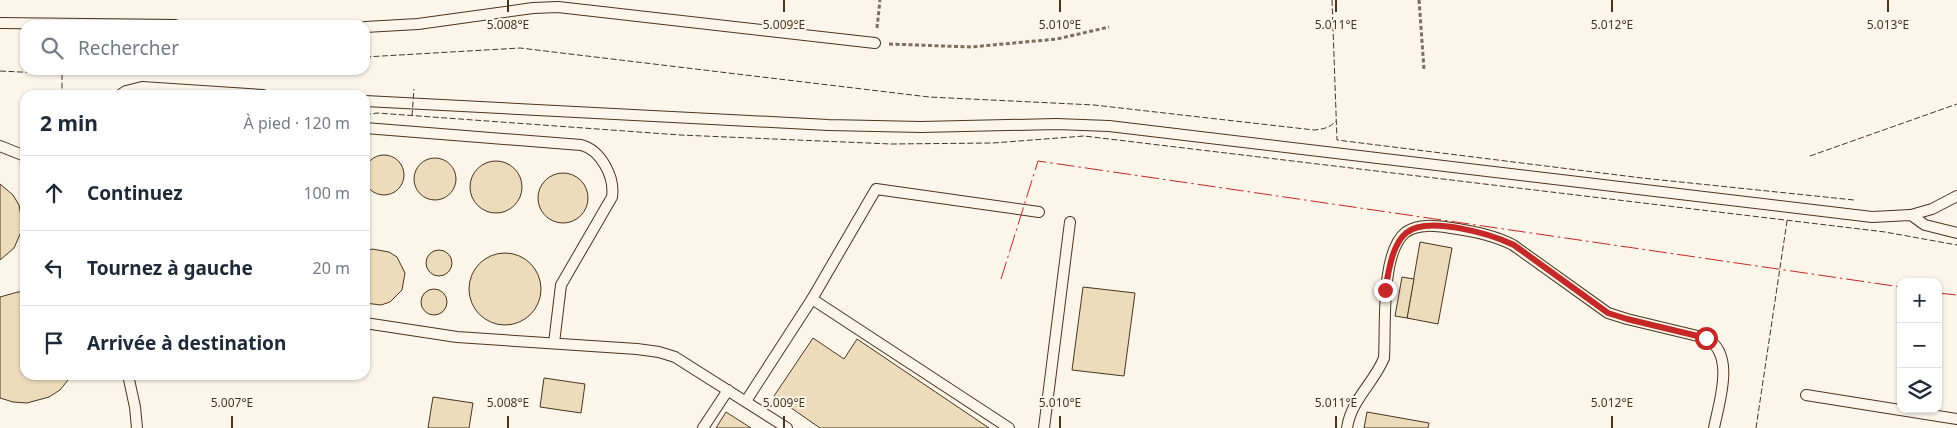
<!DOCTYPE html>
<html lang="fr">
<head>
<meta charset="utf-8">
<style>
	body { margin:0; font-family:"Noto Sans",sans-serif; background:#f6f6f7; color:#1f2937 }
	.controls { position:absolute; right:15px; bottom:15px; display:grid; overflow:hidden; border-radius:10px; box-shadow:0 1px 4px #0004 }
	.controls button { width:45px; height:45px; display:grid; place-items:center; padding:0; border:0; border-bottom:1px solid #e0e1e3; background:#fff; color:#1f2937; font:25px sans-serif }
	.stop { position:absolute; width:15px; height:15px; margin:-11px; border:4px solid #c62828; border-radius:50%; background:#fff }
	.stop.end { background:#c62828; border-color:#fff; box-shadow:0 1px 5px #0008 }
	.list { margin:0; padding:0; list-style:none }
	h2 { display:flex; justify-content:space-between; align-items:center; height:65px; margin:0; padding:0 20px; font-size:21px }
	h2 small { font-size:16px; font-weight:400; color:#747a83 }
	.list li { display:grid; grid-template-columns:32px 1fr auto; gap:15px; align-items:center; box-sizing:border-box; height:75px; padding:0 20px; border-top:1px solid #e0e1e3 }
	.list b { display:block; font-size:19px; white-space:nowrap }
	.list em { font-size:16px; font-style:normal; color:#747a83 }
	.icon { flex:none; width:28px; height:28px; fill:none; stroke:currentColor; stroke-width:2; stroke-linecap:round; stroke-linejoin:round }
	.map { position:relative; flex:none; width:1957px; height:428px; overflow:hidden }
	.search { position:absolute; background:#fff; box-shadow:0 1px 4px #0004; left:20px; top:20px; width:350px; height:55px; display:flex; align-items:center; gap:12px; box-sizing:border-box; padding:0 18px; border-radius:15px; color:#747a83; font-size:19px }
	.panel { position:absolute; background:#fff; box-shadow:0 1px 4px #0004; left:20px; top:90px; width:350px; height:290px; border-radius:15px }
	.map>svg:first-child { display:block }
	.building { fill:#ecdcbc; stroke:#4a3520 }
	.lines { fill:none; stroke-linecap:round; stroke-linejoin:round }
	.lane-casing { stroke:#4a3520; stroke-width:12 }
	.path { stroke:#7f6f5c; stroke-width:3; stroke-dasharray:4 2.5; stroke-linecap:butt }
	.lane { stroke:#fbf6e9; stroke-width:10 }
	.fence { stroke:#4a3520; stroke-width:1; stroke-dasharray:6 2.5; stroke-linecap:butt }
	.power { stroke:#c62828; stroke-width:1; stroke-dasharray:18 4 2.5 4; stroke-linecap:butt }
	.route { stroke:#c62828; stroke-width:6 }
	.ticks { fill:none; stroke:#4a3520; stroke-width:2 }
	.ticks-label { font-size:12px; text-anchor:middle; fill:#4a3520; stroke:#fbf6e9; stroke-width:4; stroke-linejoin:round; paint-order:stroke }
</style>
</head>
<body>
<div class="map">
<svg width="1957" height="428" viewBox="0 0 1957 428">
	<rect width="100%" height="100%" fill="#fbf6e9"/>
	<g class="building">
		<circle cx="384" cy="175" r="20"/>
		<circle cx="435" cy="179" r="21"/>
		<circle cx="496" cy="187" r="26"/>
		<circle cx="563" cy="198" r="25"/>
		<polygon points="0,184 13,195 19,205 22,222 21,232 14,248 0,260"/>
		<polygon points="1420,242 1452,248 1438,324 1407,318"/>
		<polygon points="372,249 389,252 397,257 405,273 402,290 390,302 381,305 365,303 365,252"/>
		<circle cx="439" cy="263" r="13"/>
		<circle cx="505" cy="289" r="36"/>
		<polygon points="1402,277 1414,279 1407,318 1395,316"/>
		<polygon points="1083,287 1135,293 1124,376 1072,370"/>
		<circle cx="434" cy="302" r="13"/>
		<polygon points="18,292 25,292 25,375 72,375 60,390 49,397 27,403 13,402 0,398 0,297"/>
		<polygon points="813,338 844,359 857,339 989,428 820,428 774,396"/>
		<polygon points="544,378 585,384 581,413 540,407"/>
		<polygon points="433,397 473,403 469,428 428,428"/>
		<polygon points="726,412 751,428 716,428"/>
		<polygon points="1367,412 1429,423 1428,428 1364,428"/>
	</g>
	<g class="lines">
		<g class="lane-casing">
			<g id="lane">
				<polyline points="0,23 175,25"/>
				<polyline points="365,27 418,24 533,8 558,7 875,43"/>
				<polyline points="120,95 126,91 142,87 263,95"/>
				<polyline points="365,101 828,125 921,127 1056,124 1109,126 1872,217 1911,215 1925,225 1957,233"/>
				<path d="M365 128 581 145C601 150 615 177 612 197L561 285 554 343"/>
				<polyline points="0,146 25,156"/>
				<polyline points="1911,215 1932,209 1957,196"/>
				<polyline points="365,323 457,337 637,349 659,352 675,357 787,428"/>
				<polyline points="128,375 135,407 137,428"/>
				<polyline points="1806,395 1957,419"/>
				<polyline points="746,401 812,299"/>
				<polyline points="703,428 728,390"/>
				<polyline points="1009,428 812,299 876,189 1039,212"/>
				<polyline points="1044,428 1070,222"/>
				<path d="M1347 428C1351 400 1374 383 1384 358 1386 328 1380 252 1406 232 1419 223 1437 226 1451 228 1473 231 1494 235 1513 245L1608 313 1627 319 1706 338C1736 354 1719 402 1714 428"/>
			</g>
		</g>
		<g class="path">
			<polyline points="1419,0 1424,69"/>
			<polyline points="877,28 880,0"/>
			<polyline points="889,44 971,47 1057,39 1109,27"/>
		</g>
		<use href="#lane" class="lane"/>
		<g class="fence">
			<polyline points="1332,0 1337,140 1642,178 1854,200"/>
			<path d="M365 57 520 48 929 97 1094 105 1314 130C1323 129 1330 128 1336 121"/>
			<polyline points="0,71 62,74 126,70"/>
			<polyline points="62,74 62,95"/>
			<polyline points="365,115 377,113 680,135 891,144 993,143 1084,136 1885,232 1957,245"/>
			<polyline points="412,116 414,89"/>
			<polyline points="1810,156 1957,104"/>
			<polyline points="1756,428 1787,221"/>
		</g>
		<g class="power">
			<polyline points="1001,279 1038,161 1901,287"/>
			<polyline points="1938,293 1957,295"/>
		</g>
	</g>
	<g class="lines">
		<path class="route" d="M1385 290C1389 272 1391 246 1406 233 1427 215 1491 234 1514 245L1608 313 1627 319 1706 338"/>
	</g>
	<path class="ticks" d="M508 0V12M784 0V12M1060 0V12M1336 0V12M1612 0V12M1888 0V12M232 416V428M508 416V428M784 416V428M1060 416V428M1336 416V428M1612 416V428"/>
	<g class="ticks-label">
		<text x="508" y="29">5.008°E</text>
		<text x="784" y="29">5.009°E</text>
		<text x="1060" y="29">5.010°E</text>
		<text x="1336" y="29">5.011°E</text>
		<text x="1612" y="29">5.012°E</text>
		<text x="1888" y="29">5.013°E</text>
		<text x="232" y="407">5.007°E</text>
		<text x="508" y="407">5.008°E</text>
		<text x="784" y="407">5.009°E</text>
		<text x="1060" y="407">5.010°E</text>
		<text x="1336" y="407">5.011°E</text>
		<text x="1612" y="407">5.012°E</text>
	</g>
</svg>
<div class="controls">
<button>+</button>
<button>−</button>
<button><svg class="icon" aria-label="layers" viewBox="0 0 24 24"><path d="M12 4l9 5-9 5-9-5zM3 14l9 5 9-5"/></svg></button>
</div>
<div class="stop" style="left:1706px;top:338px"></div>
<div class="stop end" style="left:1385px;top:290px"></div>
<div class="search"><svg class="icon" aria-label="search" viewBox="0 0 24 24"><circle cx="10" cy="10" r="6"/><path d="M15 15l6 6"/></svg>Rechercher</div>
<section class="panel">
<h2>2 min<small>À pied · 120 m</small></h2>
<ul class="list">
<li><svg class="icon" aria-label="ahead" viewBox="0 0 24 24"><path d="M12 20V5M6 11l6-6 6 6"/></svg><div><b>Continuez</b></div><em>100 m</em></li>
<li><svg class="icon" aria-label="left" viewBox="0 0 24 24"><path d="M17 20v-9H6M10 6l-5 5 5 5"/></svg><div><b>Tournez à gauche</b></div><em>20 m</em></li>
<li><svg class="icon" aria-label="arrive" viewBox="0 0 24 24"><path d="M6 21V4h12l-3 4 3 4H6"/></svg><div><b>Arrivée à destination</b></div></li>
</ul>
</section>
</div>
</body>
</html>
